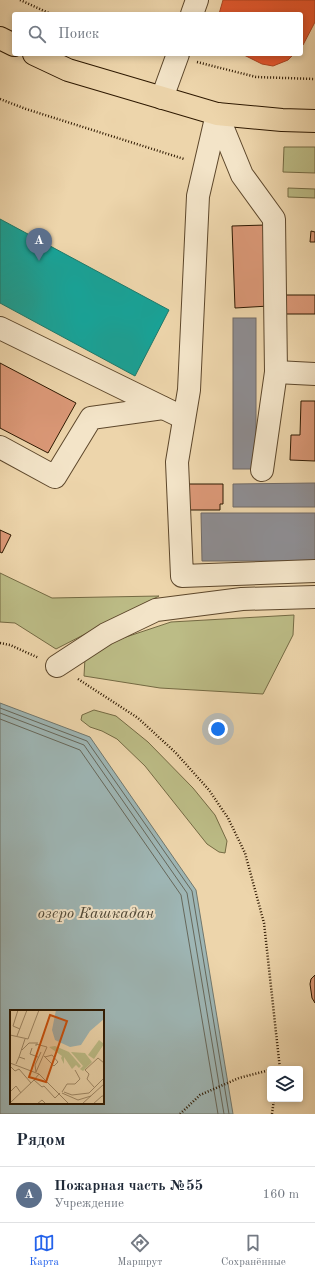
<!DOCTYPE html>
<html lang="ru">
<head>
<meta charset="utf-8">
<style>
	body { margin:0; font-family:"Old Standard TT",serif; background:#f6f6f7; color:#1f2937 }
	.controls { position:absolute; right:12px; bottom:12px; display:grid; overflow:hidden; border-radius:4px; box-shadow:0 2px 6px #0003 }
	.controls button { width:36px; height:36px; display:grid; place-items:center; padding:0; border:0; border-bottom:1px solid #e0e1e3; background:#fff; color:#1f2937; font:20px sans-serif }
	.you { position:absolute; left:218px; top:729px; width:14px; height:14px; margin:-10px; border:3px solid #fff; border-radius:50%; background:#1a73e8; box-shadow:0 0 0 6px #1a73e833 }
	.badge { display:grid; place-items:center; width:26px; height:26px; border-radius:50%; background:#2563eb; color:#fff; font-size:13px; font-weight:700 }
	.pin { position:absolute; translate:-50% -33px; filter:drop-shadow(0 1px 2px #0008) }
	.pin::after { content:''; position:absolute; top:21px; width:14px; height:12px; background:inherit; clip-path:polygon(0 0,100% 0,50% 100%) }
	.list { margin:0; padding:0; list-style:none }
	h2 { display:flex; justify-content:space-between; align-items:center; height:52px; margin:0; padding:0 16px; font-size:17px }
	h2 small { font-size:13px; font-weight:400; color:#747a83 }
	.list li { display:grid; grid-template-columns:26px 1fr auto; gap:12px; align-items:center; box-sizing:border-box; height:56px; padding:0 16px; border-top:1px solid #e0e1e3 }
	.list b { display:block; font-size:15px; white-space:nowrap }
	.list p { margin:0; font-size:13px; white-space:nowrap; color:#747a83 }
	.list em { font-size:13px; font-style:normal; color:#747a83 }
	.icon { flex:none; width:22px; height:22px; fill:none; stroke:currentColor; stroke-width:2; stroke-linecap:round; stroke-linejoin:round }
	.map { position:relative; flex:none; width:315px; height:1114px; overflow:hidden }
	.search { position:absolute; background:#fff; box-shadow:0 2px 6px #0003; left:12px; right:12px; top:12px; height:44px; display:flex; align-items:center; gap:10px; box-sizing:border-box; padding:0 14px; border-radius:4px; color:#747a83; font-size:15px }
	.sheet { height:108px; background:#fff }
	nav { display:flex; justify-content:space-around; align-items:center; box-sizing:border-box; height:56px; border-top:1px solid #e0e1e3; background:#fff; font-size:11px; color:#747a83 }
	nav a { display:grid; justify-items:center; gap:2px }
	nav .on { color:#2563eb }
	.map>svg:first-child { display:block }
	.green { fill:#bcbc86; stroke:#746a43 }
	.water { fill:#9eb6b5; stroke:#71776d; fill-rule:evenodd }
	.shops { fill:#e4572e; stroke:#ad4420 }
	.public { fill:#17a398; stroke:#1e796a }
	.industry { fill:#8d8d92; stroke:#706a66 }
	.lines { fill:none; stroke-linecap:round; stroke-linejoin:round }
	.shore { stroke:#66675a; stroke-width:1 }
	.building { fill:#db9877; stroke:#2d1800 }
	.minor-casing { stroke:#5d472b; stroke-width:24 }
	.major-casing { stroke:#2d1800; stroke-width:24 }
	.path { stroke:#2d1800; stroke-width:2.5; stroke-dasharray:1 2; stroke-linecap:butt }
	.minor { stroke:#f3e4c8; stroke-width:22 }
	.major { stroke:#edd5ab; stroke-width:22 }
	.labels { text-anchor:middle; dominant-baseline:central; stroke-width:4; stroke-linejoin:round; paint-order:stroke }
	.water-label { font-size:16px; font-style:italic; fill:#4f4736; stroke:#f3e4c8 }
	.inset-road { fill:none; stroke:#a08967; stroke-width:1 }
	.view { fill:#cc4f0a; fill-opacity:0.15; stroke:#cc4f0a; stroke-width:2 }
	.inset-edge { fill:none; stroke:#2d1800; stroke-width:2 }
</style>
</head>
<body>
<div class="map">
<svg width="315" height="1114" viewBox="0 0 315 1114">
	<rect width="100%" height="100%" fill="#edd5ab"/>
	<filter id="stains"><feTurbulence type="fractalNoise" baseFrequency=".005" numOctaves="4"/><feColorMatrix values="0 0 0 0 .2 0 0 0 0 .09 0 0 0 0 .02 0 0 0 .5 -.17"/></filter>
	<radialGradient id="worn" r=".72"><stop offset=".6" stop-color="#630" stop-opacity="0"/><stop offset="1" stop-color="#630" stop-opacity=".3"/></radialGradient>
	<g class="green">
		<polygon points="284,147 315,147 315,173 283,172"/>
		<polygon points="288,188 315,189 315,198 288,197"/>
		<polygon points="0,573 52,598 159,596 56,649 15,623 0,622"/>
		<polygon points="294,615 293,635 263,694 160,688 84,676 85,658 120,639 171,622"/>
		<polygon points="94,710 116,716 148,742 193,788 215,815 227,841 225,853 219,852 207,844 145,766 117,739 102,731 90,727 81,720 82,715"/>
	</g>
	<path class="water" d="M0 703 90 737 196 890 233 1114H0ZM11 1011H103V1103H11Z"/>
	<g class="shops">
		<polygon points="223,0 315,0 315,22 303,45 301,47 301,14 219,14"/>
		<polygon points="242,54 294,54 288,60 273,66 262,64"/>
	</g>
	<polygon class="public" points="0,219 169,310 135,376 0,303"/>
	<g class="industry">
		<rect x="233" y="318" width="23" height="151"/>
		<polygon points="315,483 315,507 233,507 233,484"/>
		<polygon points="201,513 315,513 315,561 202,561"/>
	</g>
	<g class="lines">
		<g class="shore">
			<polyline points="0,708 87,741 192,891 229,1114"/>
			<polyline points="0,713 84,745 187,893 224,1114"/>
			<polyline points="0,719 80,750 181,895 218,1114"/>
		</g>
	</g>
	<g class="building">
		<polygon points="266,225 269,306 235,308 232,226"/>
		<polygon points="311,231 315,232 315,242 310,242"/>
		<polygon points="279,295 315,295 315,314 280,314"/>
		<polygon points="0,363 76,403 48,453 0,428"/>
		<polygon points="301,401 315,401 315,461 290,460 291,435 300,435"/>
		<polygon points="188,484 223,484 223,504 220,504 220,510 188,510"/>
		<polygon points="0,530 11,535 2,553 0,552"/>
		<polygon points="315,975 315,1003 312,998 310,984 311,979"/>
	</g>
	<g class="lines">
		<g class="minor-casing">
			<g id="minor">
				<polyline points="192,14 197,0"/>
				<polyline points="162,98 178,54"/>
				<polyline points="217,114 198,196 189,390 177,462 182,576 315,571"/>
				<polyline points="217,114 242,175 274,219 276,372 262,470"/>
				<polyline points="0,328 184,418"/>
				<polyline points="276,372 315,374"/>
				<polyline points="0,447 55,477 91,418 163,408"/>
				<polyline points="57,666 106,634 156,610 242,599 315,597"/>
			</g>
		</g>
		<g class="major-casing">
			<g id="major">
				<polyline points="0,38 14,45"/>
				<polyline points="34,54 68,70 217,114 282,120 315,121"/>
			</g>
		</g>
		<g class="path">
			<polyline points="20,0 51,14"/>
			<polyline points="197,62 256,77 315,79"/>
			<polyline points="0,99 26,109 184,159"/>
			<polyline points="0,643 10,645 39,658"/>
			<polyline points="78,679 138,718 176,753 209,790 228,818 245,853 264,923 280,1069"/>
			<polyline points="273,1069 281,1067"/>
			<polyline points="180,1114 200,1095 239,1078 270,1070"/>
			<polyline points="272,1114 274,1099"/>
		</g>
		<use href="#minor" class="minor"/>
		<use href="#major" class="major"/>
	</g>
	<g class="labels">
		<g class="water-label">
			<text x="96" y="914">озеро Кашкадан</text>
		</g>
	</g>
	<g transform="translate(10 1010)">
		<rect width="94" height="94" fill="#edd5ab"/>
		<path d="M89 30 94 34 84 49 78 45ZM45 36 59 42 71 56 69 58 66 55 62 59 54 47V54L51 48 52 46 39 37ZM61 42 75 43 82 52 73 61 70 59 73 56Z" fill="#bcbc86"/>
		<path d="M46 0H94V9L80 21 71 35 60 37 45 30 42 20Z" fill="#9eb6b5"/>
		<path class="inset-road" d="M8 0 3 16 10 19M0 25 18 29 29 0M7 26 17 0M26 36V34L37 37 26 62M22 38 20 44 28 47M12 40 19 33H28M34 46 44 56 48 52 42 45 35 47M9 47 15 29M0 53 29 64 59 94M6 54 9 47 15 49M0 56 5 61 9 59 21 73M26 62 25 55 31 42M29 64 24 70 32 77 34 76 45 88 50 83M84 77 77 69 79 64 75 60 88 48 94 53M0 82 6 76 11 83M52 82 57 74H65L70 69 65 60M54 82 62 85 79 83 94 68M52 83 68 90 81 86M0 93 24 70M27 94 32 90 36 94M72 94 94 74M83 94 92 86H94"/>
		<path class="view" d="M40 5 57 11 36 72 19 67Z"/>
		<rect width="94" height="94" class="inset-edge"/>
	</g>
	<rect width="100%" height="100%" filter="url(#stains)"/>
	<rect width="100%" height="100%" fill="url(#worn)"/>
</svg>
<div class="controls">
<button><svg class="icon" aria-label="layers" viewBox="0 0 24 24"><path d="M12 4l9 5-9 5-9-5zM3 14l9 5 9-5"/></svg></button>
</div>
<div class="you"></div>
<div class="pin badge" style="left:39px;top:261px;background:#5c6f8a">A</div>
<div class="search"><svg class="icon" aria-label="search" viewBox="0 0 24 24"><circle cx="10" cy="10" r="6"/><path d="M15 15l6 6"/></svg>Поиск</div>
</div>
<section class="sheet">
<h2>Рядом<small></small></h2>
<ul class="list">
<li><span class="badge" style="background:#5c6f8a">A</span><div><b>Пожарная часть №55</b><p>Учреждение</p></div><em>160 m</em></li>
</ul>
</section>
<nav>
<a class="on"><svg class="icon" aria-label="map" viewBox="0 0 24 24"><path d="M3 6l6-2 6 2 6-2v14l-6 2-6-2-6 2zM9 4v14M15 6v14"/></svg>Карта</a>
<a><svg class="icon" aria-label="directions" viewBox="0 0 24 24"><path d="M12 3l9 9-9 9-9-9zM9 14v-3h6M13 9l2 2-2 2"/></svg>Маршрут</a>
<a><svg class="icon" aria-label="saved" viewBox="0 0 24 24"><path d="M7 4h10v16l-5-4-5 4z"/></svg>Сохранённые</a>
</nav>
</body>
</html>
